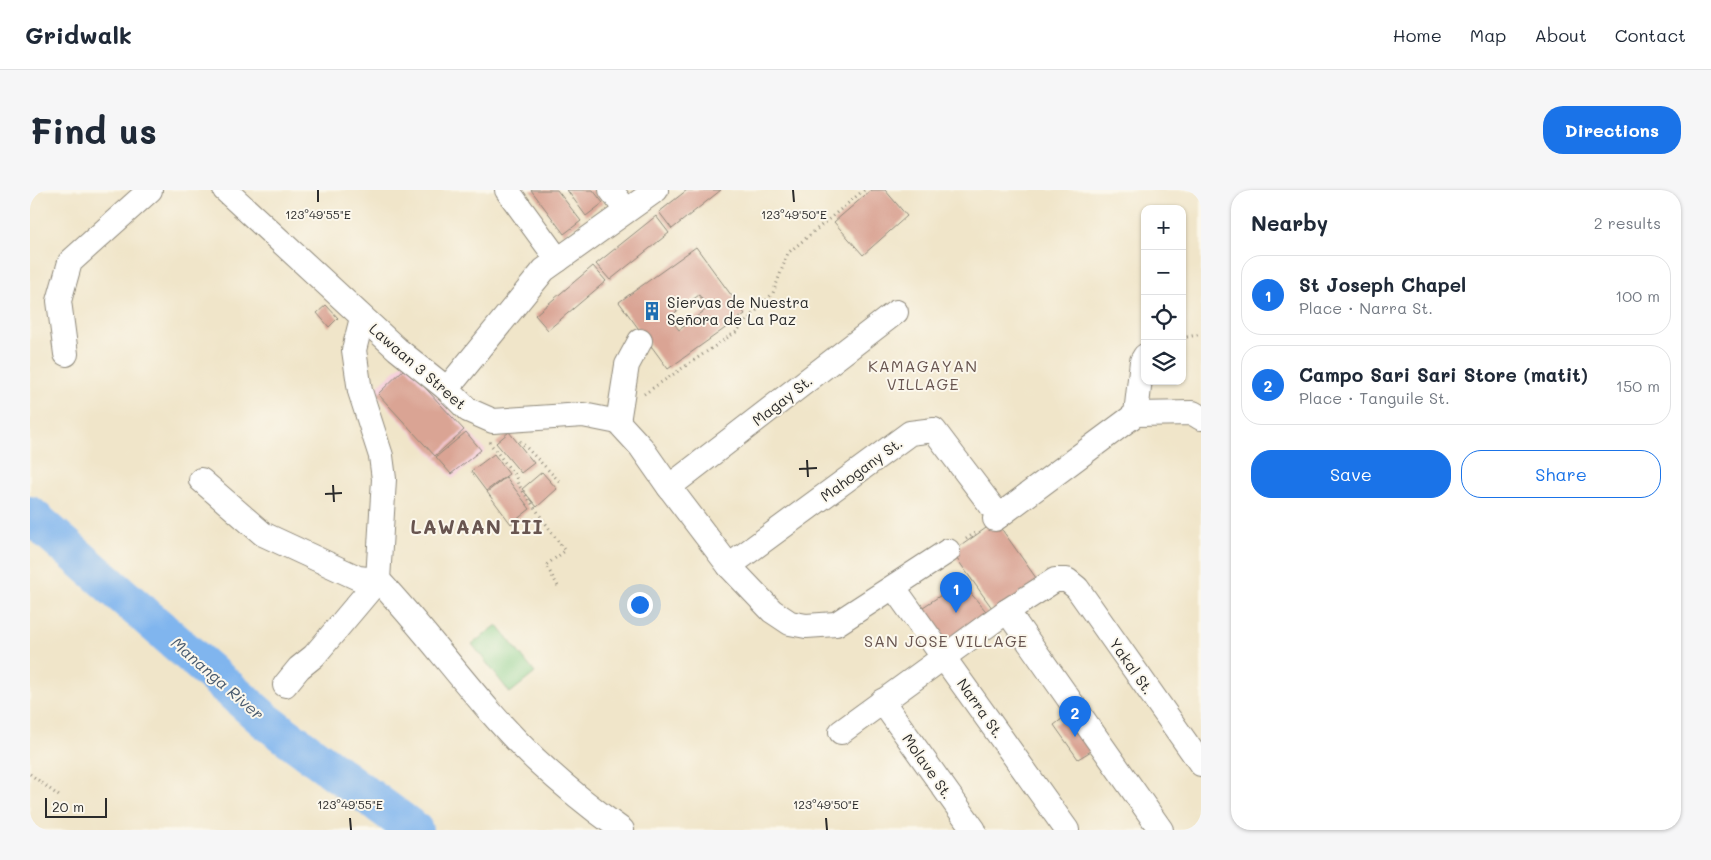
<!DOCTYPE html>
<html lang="en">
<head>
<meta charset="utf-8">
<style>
	body { margin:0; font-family:Mali,sans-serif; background:#f6f6f7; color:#1f2937 }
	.controls { position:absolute; right:15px; top:15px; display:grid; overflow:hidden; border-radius:10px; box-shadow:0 1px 4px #0004 }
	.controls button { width:45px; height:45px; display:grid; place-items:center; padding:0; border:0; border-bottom:1px solid #e0e1e3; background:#fff; color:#1f2937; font:25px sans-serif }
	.scale { position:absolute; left:15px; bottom:12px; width:62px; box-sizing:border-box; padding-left:5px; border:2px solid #2b2b2b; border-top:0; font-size:14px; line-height:18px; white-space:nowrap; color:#2b2b2b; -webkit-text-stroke:4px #fbf7ec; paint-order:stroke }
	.you { position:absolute; left:609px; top:414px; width:18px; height:18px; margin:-12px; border:4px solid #fff; border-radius:50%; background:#1a73e8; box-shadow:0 0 0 8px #1a73e833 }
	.badge { display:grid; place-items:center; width:32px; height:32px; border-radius:50%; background:#1a73e8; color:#fff; font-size:16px; font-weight:700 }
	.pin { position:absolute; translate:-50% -41px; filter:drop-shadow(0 1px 2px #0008) }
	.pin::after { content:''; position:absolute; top:26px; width:18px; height:15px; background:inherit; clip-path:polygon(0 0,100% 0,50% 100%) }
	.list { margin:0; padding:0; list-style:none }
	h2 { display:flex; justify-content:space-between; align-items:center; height:65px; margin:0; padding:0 20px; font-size:21px }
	h2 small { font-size:16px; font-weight:400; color:#747a83 }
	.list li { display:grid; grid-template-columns:32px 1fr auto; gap:15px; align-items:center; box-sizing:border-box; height:80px; margin:0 10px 10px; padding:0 10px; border:1px solid #e0e1e3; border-radius:20px }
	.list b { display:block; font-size:19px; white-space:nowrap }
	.list p { margin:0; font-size:16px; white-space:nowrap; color:#747a83 }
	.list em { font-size:16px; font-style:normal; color:#747a83 }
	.actions { display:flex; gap:10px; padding:15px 20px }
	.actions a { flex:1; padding:11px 0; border:1px solid #1a73e8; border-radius:20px; text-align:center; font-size:18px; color:#1a73e8 }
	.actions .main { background:#1a73e8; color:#fff }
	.icon { flex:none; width:28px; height:28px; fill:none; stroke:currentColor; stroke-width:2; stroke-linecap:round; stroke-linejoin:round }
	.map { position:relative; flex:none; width:1171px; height:640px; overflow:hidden; border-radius:20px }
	header { display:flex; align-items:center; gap:30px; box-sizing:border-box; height:70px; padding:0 25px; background:#fff; border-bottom:1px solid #e0e1e3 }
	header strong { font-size:24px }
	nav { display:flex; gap:28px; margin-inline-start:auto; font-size:18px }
	.intro { display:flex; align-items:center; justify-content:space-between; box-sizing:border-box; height:120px; padding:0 30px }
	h1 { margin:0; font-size:35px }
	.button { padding:12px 22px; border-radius:20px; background:#1a73e8; color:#fff; font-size:18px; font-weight:700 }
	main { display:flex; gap:30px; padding:0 30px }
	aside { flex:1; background:#fff; border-radius:20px; box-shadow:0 1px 4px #0004 }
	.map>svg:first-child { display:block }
	.built { fill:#f5cfdb }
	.green { fill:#88ce88; stroke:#5a7c5a }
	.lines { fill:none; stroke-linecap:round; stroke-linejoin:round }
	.river { stroke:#80b5ee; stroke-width:38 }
	.building { fill:#daa494; fill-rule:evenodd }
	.minor-casing { stroke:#8e887a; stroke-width:26 }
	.path { stroke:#8e887a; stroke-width:3; stroke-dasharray:1 4; stroke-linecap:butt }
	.minor { stroke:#fff; stroke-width:24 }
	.ticks { fill:none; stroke:#2b2b2b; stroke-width:2 }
	.labels { text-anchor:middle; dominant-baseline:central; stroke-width:4; stroke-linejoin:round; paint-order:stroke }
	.poi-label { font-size:15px; fill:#2b2b2b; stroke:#fbf7ec; text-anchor:start }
	.street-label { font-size:15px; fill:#2b2b2b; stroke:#fbf7ec }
	.neighbourhood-label { font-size:16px; letter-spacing:1px; fill:#685550; stroke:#fbf7ec }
	.water-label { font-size:16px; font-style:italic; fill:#495b6f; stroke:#fbf7ec }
	.district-label { font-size:20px; font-weight:bold; letter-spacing:1px; fill:#685550; stroke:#fbf7ec }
	.ticks-label { font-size:12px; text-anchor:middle; fill:#2b2b2b; stroke:#fbf7ec; stroke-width:4; stroke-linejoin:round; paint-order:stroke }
</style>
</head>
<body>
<header>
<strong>Gridwalk</strong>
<nav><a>Home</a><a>Map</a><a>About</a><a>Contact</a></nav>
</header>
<div class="intro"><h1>Find us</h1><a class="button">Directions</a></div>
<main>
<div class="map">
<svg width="1171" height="640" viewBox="0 0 1171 640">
	<rect width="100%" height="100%" fill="#fbf7ec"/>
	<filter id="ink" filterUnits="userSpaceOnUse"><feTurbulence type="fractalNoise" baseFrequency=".02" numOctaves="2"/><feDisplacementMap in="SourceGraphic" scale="10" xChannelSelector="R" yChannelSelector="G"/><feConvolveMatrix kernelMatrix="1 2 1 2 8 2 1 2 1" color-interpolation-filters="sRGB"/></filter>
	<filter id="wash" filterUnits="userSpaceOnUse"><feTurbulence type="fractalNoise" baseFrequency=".0096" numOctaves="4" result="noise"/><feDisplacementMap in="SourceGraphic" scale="20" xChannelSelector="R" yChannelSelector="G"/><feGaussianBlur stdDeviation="1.12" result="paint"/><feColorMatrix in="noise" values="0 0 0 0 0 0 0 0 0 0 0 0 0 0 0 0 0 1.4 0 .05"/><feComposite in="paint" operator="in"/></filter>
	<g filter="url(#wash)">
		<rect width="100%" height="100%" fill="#f0e5c9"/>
		<polygon class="built" points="375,171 456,261 423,289 343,200"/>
		<polygon class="green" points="467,435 505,483 480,503 442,454"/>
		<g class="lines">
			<polyline class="river" points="0,325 236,531 384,640"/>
		</g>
		<g id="blocks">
			<g class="building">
				<polygon points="501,0 527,0 551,31 534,44"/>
				<polygon points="537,0 563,0 573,13 556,26"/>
				<polygon points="657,0 691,0 642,39 629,22"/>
				<polygon points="841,0 855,0 877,26 833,65 804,32"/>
				<polygon points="626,26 639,43 580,90 566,74"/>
				<path d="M666 57 715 124 638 179 589 112ZM669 105 678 118 649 140 639 127Z"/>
				<polygon points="563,76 576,91 518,140 505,125"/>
				<polygon points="296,115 308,128 299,137 287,123"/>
				<polygon points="376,177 434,240 405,266 348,204"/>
				<polygon points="436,242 451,260 421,284 406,267"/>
				<polygon points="479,242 504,273 491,283 466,253"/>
				<polygon points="464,264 479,284 456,301 441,281"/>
				<polygon points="512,282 527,299 507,317 492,299"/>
				<polygon points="476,287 500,319 481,334 457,302"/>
				<polygon points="966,331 1011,395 967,425 922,362"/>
				<polygon points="931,392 961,427 920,456 890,419"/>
				<polygon points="1041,522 1066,558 1048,569 1024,535"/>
			</g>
		</g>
	</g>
	<g filter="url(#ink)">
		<use href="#blocks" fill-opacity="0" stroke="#8e887a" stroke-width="1"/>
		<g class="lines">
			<g class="minor-casing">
				<g id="minor">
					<polyline points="195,0 367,159 417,199 438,220 463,231 553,225 588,232 611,257 639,297 699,376 742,421 760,433 776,436 806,434 918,361"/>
					<polyline points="477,0 528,70"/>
					<polyline points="581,0 596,20"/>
					<polyline points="36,164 29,111 40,72 120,0"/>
					<polyline points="417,199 514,80 626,0"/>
					<polyline points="1106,224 1112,171 1115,166"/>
					<polyline points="588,232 597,175 610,151"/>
					<path d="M171 290 233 344 328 388 348 390C403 448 448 515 506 570 533 595 562 619 592 640"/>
					<polyline points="639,297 866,122"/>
					<polyline points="965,329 1106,224 1163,223 1171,228"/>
					<polyline points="699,376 880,243 904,240 969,326"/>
					<polyline points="864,398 1037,640"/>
					<polyline points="977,421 1131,640"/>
					<polyline points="255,495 269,478 284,466 348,390 354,289 351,266 330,201 324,160 332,128"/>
					<polyline points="852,511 944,640"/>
					<polyline points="811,542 977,421 1025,390 1037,390 1047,398 1171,574"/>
				</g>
			</g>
			<g class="path">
				<polyline points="1152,148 1171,144"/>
				<polyline points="614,204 706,142 743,103 758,63 834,0"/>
				<polyline points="490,251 531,293"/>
				<polyline points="459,252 486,287 488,294 535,361 516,375 529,398"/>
				<polyline points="936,349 948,341"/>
				<polyline points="0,584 29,606"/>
			</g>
			<use href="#minor" class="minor"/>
		</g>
	</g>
	<path class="ticks" d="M288 0V12M763 0 764 12M777 270 778 287M769 279 787 278M303 295 304 312M295 304 312 303M320 628 321 640M796 628 797 640"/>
	<defs>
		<g id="building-bare" transform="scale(1.5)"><path d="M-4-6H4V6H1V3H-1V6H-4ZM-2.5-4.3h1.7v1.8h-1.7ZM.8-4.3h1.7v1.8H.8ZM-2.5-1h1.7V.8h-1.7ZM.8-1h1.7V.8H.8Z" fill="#1f6fb2" stroke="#fbf7ec" stroke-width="2.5" paint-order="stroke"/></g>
	</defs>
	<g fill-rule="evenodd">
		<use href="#building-bare" x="622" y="121"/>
	</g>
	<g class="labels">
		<g class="poi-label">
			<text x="637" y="112">Siervas de Nuestra<tspan x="637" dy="17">Señora de La Paz</tspan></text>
		</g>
		<g class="street-label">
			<text transform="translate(388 176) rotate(41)">Lawaan 3 Street</text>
			<text transform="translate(752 210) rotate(-38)">Magay St.</text>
			<text transform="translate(831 279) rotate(-36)">Mahogany St.</text>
			<text transform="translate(1102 476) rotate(55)">Yakal St.</text>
			<text transform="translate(951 518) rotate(55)">Narra St.</text>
			<text transform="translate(898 576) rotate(55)">Molave St.</text>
		</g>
		<g class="neighbourhood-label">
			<text x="893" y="175">KAMAGAYAN<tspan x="893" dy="18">VILLAGE</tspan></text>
			<text x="916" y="450">SAN JOSE VILLAGE</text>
		</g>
		<g class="water-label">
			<text transform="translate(188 488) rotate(41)">Mananga River</text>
		</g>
		<g class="district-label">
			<text x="447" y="336">LAWAAN III</text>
		</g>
	</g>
	<g class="ticks-label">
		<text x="288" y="29">123°49'55"E</text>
		<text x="764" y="29">123°49'50"E</text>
		<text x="320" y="619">123°49'55"E</text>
		<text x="796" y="619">123°49'50"E</text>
	</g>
</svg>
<div class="controls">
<button>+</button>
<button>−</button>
<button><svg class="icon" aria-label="locate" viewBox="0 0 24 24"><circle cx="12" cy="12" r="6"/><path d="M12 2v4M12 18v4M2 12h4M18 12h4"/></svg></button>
<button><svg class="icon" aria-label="layers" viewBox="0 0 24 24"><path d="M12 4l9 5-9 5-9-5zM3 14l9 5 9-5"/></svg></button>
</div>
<div class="scale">20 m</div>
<div class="you"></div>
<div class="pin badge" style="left:926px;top:423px">1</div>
<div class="pin badge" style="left:1045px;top:547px">2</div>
</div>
<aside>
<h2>Nearby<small>2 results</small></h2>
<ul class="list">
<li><span class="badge">1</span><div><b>St Joseph Chapel</b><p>Place · Narra St.</p></div><em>100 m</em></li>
<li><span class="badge">2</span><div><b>Campo Sari Sari Store (matit)</b><p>Place · Tanguile St.</p></div><em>150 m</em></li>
</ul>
<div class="actions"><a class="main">Save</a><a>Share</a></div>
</aside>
</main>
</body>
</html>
